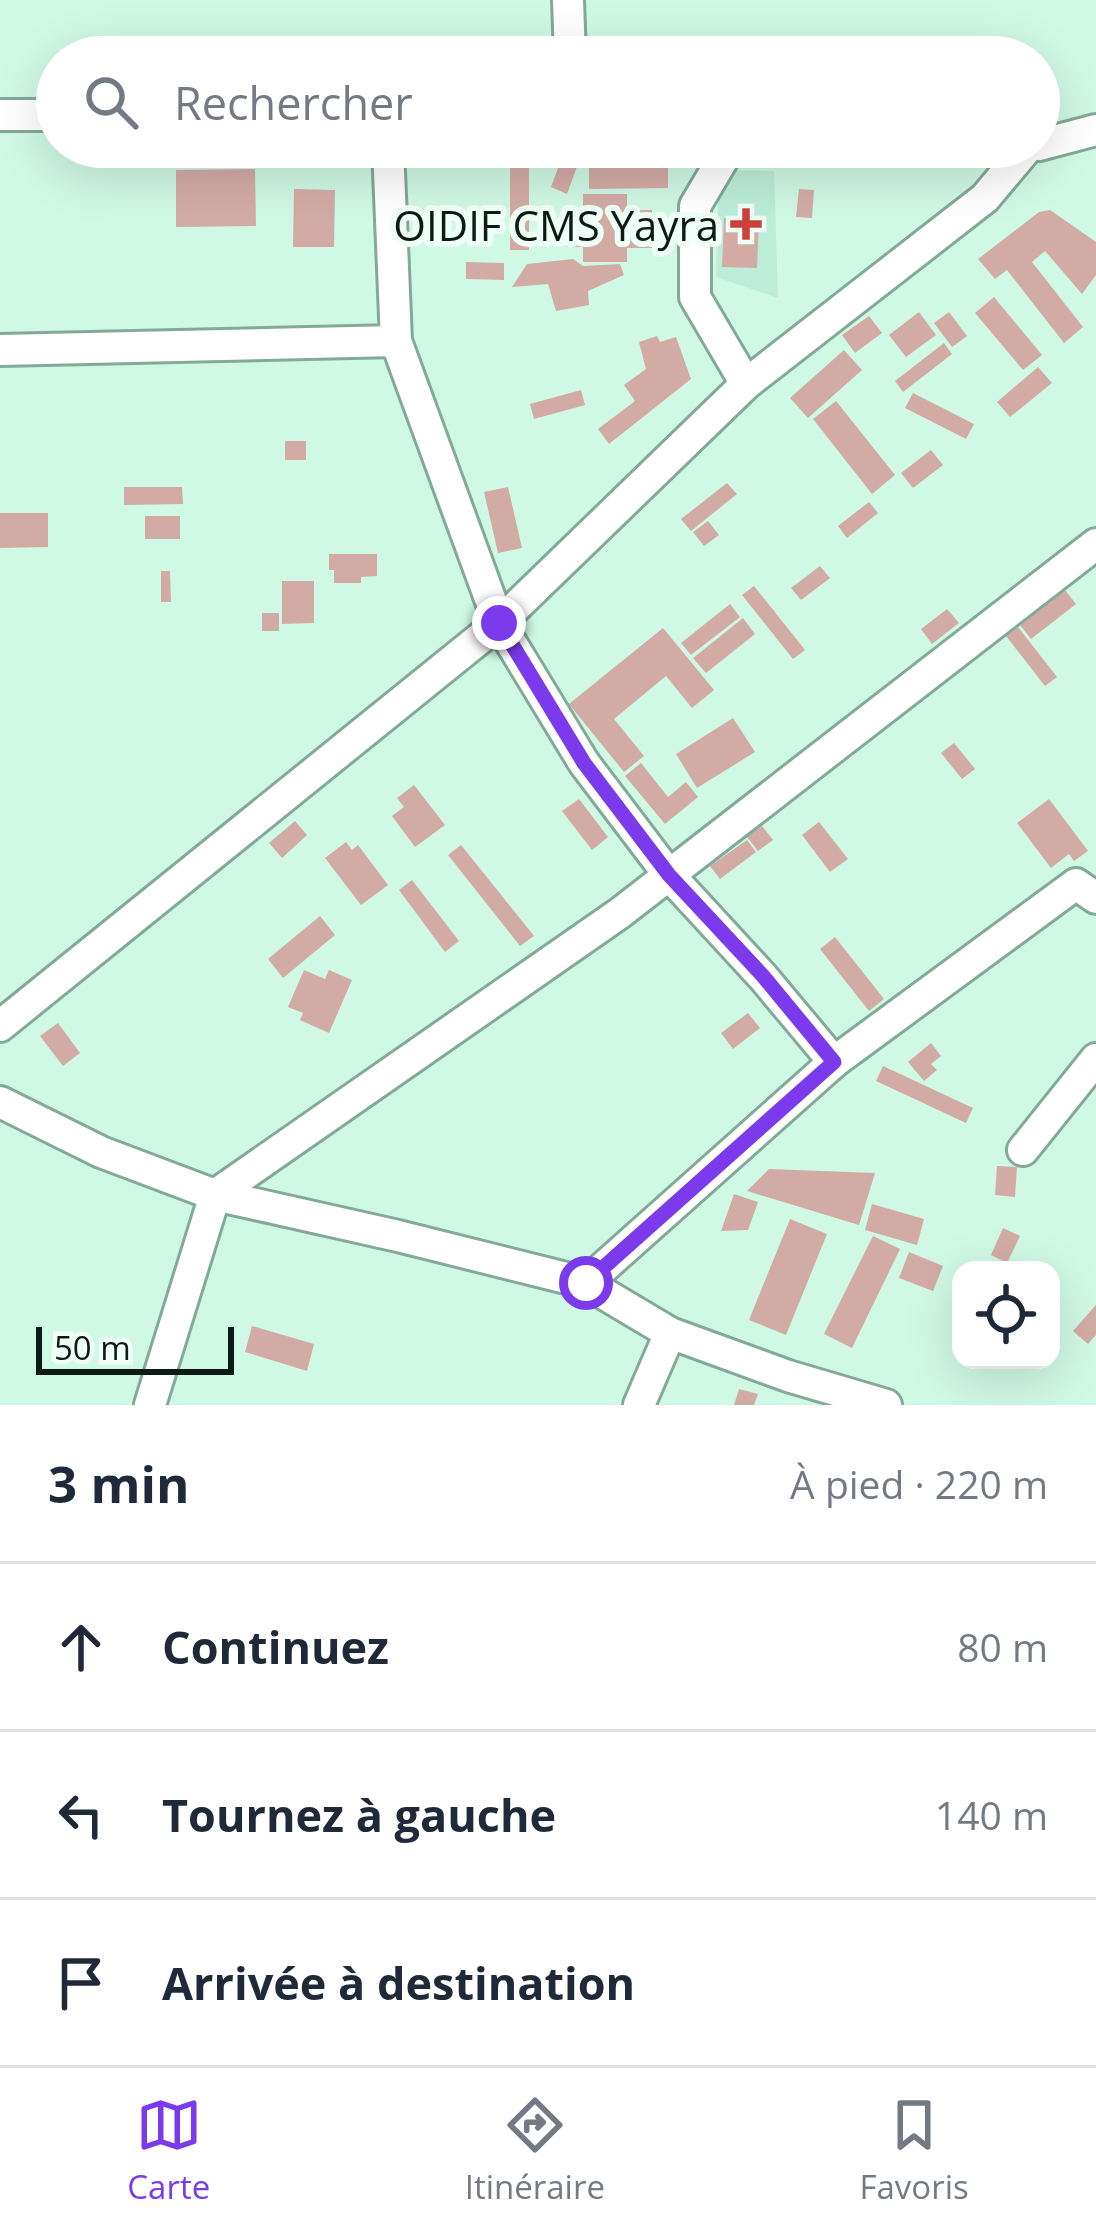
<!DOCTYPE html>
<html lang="fr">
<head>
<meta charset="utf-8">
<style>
	body { margin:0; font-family:"Open Sans",sans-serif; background:#f2f2f3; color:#1f2937 }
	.controls { position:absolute; right:36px; bottom:36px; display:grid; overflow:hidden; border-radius:24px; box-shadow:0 12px 48px #0002 }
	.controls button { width:108px; height:108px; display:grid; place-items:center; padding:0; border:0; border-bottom:3px solid #e0e1e3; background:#fff; color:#1f2937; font:60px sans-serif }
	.scale { position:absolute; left:36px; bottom:30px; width:198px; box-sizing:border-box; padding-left:12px; border:6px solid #0c1b15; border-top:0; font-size:33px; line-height:42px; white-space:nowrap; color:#0c1b15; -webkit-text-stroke:9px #effef7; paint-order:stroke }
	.stop { position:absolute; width:36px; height:36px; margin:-27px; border:9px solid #7c3aed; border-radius:50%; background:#fff }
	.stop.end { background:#7c3aed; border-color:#fff; box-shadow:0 3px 12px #0008 }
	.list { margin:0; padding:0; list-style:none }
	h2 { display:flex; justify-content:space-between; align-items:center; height:156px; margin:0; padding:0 48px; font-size:51px }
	h2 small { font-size:39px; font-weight:400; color:#747a83 }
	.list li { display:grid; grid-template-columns:78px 1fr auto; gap:36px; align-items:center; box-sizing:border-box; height:168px; padding:0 48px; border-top:3px solid #e0e1e3 }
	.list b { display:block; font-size:45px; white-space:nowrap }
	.list em { font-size:39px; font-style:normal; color:#747a83 }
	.icon { flex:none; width:66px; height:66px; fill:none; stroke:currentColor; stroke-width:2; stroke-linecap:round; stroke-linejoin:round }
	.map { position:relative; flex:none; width:1096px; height:1405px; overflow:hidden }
	.search { position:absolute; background:#fff; box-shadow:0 12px 48px #0002; left:36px; right:36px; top:36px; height:132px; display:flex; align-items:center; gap:30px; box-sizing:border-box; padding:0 42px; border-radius:66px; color:#747a83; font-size:45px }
	.sheet { height:660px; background:#fff }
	nav { display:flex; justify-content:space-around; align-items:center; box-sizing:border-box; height:168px; border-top:3px solid #e0e1e3; background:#fff; font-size:33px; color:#747a83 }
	nav a { display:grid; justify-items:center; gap:6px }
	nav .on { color:#7c3aed }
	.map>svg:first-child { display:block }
	.built { fill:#bcedd8 }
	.building { fill:#d3aba5 }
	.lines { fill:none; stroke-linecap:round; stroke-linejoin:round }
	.minor-casing { stroke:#83a998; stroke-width:36 }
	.minor { stroke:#fff; stroke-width:30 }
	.route { stroke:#7c3aed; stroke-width:15 }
	.poi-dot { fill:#cd4037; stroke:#effef7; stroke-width:4.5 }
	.labels { text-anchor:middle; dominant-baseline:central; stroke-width:12; stroke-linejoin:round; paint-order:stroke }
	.poi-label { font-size:42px; fill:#0c1b15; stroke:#effef7; text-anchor:end }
</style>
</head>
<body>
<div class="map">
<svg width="1096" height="1405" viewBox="0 0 1096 1405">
	<rect width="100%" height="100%" fill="#cff8e5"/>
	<polygon class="built" points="719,170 774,171 778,298 716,277"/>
	<g class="building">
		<polygon points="563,154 581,156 567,194 551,187"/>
		<polygon points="668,156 668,188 589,189 589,157"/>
		<rect x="510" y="161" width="19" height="89"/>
		<polygon points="255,169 256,226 176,227 176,170"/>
		<polygon points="294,189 335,190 334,247 293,247"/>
		<polygon points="799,189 814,190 812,218 796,217"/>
		<polygon points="583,194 627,194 627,210 652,210 652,248 627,248 627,262 583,262 583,247 566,247 566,210 583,210"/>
		<polygon points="1050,210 1096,242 1096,275 1082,294 1045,251 1032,262 1083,327 1064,343 1007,270 995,279 978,259 1039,212"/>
		<polygon points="724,218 759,219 757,268 722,267"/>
		<polygon points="573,259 583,266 620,264 624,275 588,291 589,305 556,311 548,284 512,287 527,264"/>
		<polygon points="466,262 504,263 504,280 466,279"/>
		<polygon points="994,297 1042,355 1023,370 975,313"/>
		<polygon points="919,312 936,335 906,357 889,335"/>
		<polygon points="949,312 967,336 952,347 934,323"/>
		<polygon points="869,316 882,333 855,353 842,335"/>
		<polygon points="657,336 660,342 676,337 691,379 609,444 598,429 635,401 624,385 646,369 639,342"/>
		<polygon points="944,343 952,354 903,392 895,381"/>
		<polygon points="844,350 862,370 808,418 790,398"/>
		<polygon points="1038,367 1052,383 1010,417 997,402"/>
		<polygon points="581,390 585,405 534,419 530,404"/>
		<polygon points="913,393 974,424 966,439 905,408"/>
		<polygon points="836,401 895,475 872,494 813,419"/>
		<rect x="285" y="441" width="21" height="19"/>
		<polygon points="931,450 943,465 913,488 901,473"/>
		<polygon points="727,483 737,494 691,531 681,519"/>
		<polygon points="124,487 182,487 183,504 124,505"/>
		<polygon points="508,487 522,548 498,553 484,492"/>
		<polygon points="869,502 878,513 847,538 838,526"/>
		<polygon points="0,513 48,513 48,547 0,548"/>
		<rect x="145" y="516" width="35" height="23"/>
		<polygon points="708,521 719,535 704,546 693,532"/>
		<polygon points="329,554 377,554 377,576 361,577 361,583 334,583 334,570 329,570"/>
		<polygon points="820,566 830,578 801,600 791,588"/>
		<polygon points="161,571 170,571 171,602 161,602"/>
		<polygon points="282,581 314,581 314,623 282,624"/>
		<polygon points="754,586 805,650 793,659 742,595"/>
		<polygon points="1065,590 1076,604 1031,639 1020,625"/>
		<polygon points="730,604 740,617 691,655 681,643"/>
		<polygon points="947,609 959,623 932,644 921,629"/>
		<rect x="262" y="613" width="17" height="18"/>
		<polygon points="743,618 755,634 706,673 693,658"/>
		<polygon points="1018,627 1057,677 1045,686 1006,636"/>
		<polygon points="663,628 714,690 692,708 666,676 614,719 644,756 624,772 569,704"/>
		<polygon points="733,718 755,752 697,788 676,754"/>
		<polygon points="954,743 975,769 962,779 941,753"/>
		<polygon points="641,763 668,797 686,782 698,797 665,824 625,776"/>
		<polygon points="414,785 445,825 415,847 392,816 404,807 397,798"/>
		<polygon points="579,799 608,837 592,850 562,811"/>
		<polygon points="1049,799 1088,851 1074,861 1069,854 1051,868 1017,823"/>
		<polygon points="295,821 307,835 282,858 269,843"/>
		<polygon points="819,822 848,859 830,872 802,835"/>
		<polygon points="762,826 773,840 758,851 747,837"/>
		<polygon points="747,840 756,852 720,879 710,866"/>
		<polygon points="346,842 352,850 358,845 388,885 361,905 325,858"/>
		<polygon points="461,845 534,936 520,946 448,855"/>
		<polygon points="412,880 459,941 445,952 399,890"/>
		<polygon points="320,916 335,935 283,978 268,959"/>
		<polygon points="835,937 884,999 869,1011 820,949"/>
		<polygon points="304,970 325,979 329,970 352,980 329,1033 300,1020 303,1013 288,1007"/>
		<polygon points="748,1013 760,1028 733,1049 721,1033"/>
		<polygon points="58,1023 80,1053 63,1066 40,1036"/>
		<polygon points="931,1043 941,1056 931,1064 937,1070 924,1081 908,1062"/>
		<polygon points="883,1066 973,1108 966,1123 876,1081"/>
		<polygon points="997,1166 1017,1167 1015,1197 995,1195"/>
		<polygon points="769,1169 875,1173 859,1225 747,1191"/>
		<polygon points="734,1194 758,1202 748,1230 721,1231"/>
		<polygon points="872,1204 924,1219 917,1245 865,1230"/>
		<polygon points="790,1219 827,1234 786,1335 749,1320"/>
		<polygon points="1003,1228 1020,1236 1007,1263 991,1255"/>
		<polygon points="873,1236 900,1249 852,1348 824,1334"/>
		<polygon points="909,1252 943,1266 933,1291 899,1278"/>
		<polygon points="1096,1305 1096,1335 1088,1344 1073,1331"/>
		<polygon points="252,1326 314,1344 307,1371 245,1352"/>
		<polygon points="739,1389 758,1394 754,1405 734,1405"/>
	</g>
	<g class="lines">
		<g class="minor-casing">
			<g id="minor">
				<polyline points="568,0 570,57"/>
				<polyline points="0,115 57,115"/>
				<polyline points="1039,145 1096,130"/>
				<polyline points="388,147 396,341 499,623 584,763 669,875 763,977 834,1062"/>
				<polyline points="730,147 695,206 695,297 746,384"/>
				<polyline points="0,350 396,341"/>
				<polyline points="0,1026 499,623 746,384 985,198 1027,148"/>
				<polyline points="0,1102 101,1152 215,1195 398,1236 586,1283 670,1333 788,1376 886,1405"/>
				<polyline points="1023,1150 1096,1059"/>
				<polyline points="586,1283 834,1062 1076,884 1096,898"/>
				<polyline points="150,1405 215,1195 620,913 1096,544"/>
				<polyline points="639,1405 670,1333"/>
			</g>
		</g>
		<use href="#minor" class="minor"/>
	</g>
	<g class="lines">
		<polyline class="route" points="499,623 584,763 669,875 763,976 834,1062 586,1283"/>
	</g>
	<path class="poi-dot" d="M740 206h12v12h12v12h-12v12h-12v-12h-12v-12h12z"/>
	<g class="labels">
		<g class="poi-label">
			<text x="719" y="224">OIDIF CMS Yayra</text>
		</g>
	</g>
</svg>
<div class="controls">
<button><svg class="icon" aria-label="locate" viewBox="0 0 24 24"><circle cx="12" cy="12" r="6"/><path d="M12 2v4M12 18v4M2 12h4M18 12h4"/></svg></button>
</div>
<div class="scale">50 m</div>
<div class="stop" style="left:586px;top:1283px"></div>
<div class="stop end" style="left:499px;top:623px"></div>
<div class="search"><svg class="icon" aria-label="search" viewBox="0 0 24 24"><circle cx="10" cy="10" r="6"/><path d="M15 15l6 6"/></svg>Rechercher</div>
</div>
<section class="sheet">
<h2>3 min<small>À pied · 220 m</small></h2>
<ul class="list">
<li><svg class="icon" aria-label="ahead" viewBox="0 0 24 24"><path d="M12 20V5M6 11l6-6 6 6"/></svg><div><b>Continuez</b></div><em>80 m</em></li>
<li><svg class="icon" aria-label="left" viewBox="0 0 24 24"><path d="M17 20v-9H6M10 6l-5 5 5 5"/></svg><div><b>Tournez à gauche</b></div><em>140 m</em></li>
<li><svg class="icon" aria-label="arrive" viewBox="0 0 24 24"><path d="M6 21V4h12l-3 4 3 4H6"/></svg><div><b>Arrivée à destination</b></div></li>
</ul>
</section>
<nav>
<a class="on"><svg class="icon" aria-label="map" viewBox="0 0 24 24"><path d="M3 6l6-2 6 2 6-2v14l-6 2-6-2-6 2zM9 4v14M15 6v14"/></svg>Carte</a>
<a><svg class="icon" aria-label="directions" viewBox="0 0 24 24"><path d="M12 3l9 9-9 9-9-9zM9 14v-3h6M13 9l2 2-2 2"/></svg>Itinéraire</a>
<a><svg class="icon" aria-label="saved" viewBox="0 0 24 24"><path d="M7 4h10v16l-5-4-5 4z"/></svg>Favoris</a>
</nav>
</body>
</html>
